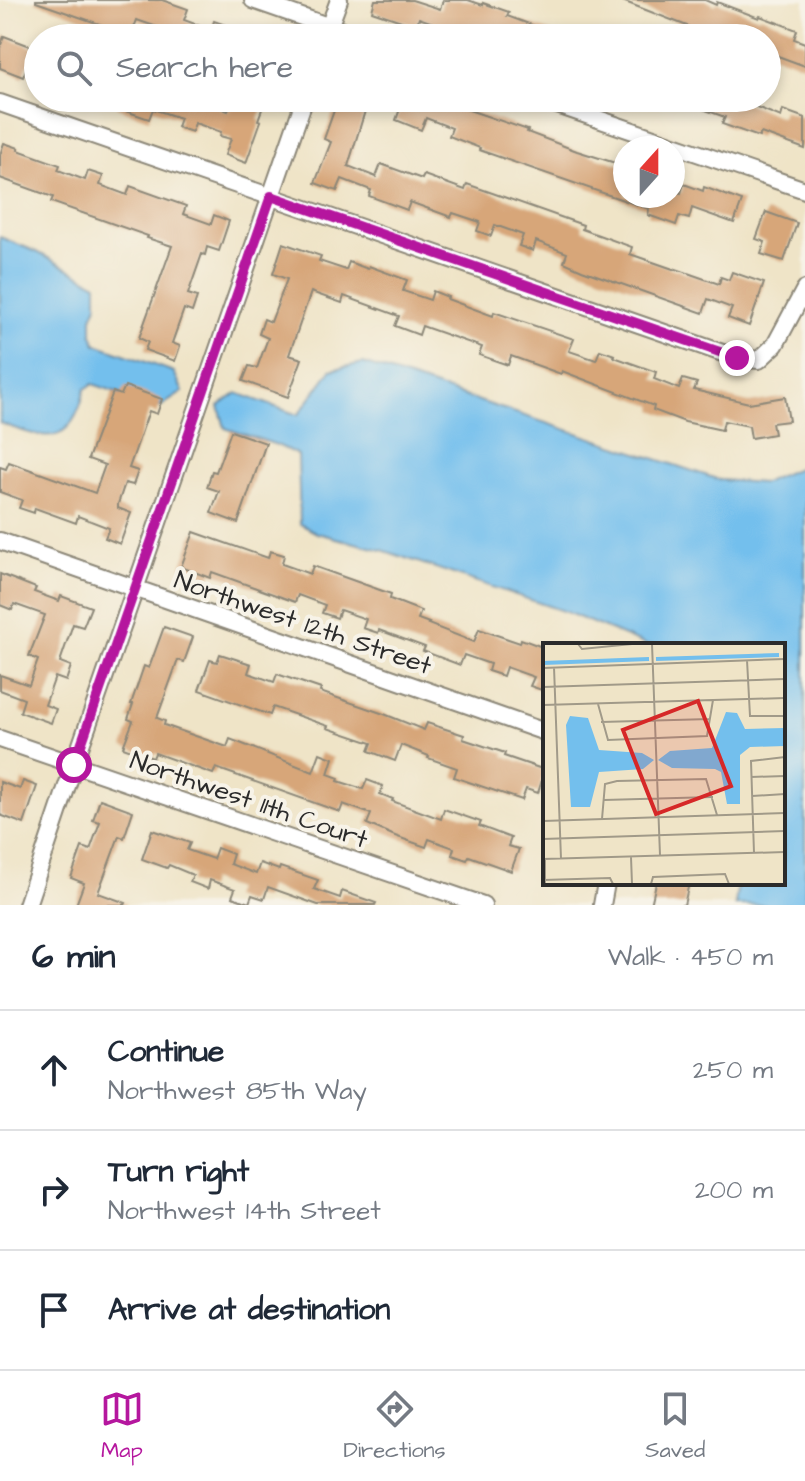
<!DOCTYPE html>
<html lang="en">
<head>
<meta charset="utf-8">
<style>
	body { margin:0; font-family:"Architects Daughter",sans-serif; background:#f6f6f7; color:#1f2937 }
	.compass { position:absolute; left:613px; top:136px; width:72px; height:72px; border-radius:50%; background:#fff; box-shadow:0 4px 12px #0003; rotate:21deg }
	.stop { position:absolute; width:24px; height:24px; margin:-18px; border:6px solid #b5179e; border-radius:50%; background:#fff }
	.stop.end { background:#b5179e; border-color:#fff; box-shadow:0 2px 8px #0008 }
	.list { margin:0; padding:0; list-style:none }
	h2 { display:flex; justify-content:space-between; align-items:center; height:104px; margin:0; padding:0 32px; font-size:34px }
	h2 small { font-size:26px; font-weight:400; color:#747a83 }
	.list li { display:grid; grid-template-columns:52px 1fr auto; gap:24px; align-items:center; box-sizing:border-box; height:120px; padding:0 32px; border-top:2px solid #e0e1e3 }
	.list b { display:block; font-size:30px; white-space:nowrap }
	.list p { margin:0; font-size:26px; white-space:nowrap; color:#747a83 }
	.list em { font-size:26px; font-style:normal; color:#747a83 }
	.icon { flex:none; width:44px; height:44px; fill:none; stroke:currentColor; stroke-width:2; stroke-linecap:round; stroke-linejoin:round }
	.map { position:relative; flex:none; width:805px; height:905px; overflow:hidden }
	.search { position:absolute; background:#fff; box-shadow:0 4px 12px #0003; left:24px; right:24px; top:24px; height:88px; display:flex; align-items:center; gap:20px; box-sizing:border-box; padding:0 28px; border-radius:44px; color:#747a83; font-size:30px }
	.sheet { height:464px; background:#fff }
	nav { display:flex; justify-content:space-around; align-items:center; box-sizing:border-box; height:112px; border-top:2px solid #e0e1e3; background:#fff; font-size:22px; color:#747a83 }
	nav a { display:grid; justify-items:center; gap:4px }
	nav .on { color:#b5179e }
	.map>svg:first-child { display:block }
	.water { fill:#73bfed; stroke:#4f758c; stroke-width:2 }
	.building { fill:#d7a679 }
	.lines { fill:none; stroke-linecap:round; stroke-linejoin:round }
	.street-casing { stroke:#8d8879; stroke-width:20 }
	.street { stroke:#fff; stroke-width:16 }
	.route { stroke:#b5179e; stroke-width:10 }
	.labels { text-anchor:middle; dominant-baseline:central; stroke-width:8; stroke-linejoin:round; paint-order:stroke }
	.street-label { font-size:26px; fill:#2b2b2b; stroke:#f7f3e8 }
	.inset-river { fill:none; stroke:#73bfed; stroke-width:4 }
	.inset-road { fill:none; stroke:#a19a89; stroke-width:2 }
	.view { fill:#d62828; fill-opacity:0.15; stroke:#d62828; stroke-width:4 }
	.inset-edge { fill:none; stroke:#2b2b2b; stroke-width:4 }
</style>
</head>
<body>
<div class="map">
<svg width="805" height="905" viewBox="0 0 805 905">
	<rect width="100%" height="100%" fill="#f7f3e8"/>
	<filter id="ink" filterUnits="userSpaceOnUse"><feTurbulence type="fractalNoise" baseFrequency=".0125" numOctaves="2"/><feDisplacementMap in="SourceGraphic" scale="16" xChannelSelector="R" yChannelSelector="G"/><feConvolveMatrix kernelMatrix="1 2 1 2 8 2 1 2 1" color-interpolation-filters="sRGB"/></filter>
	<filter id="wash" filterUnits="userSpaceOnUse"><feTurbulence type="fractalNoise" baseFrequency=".006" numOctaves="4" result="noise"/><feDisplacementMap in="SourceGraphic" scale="32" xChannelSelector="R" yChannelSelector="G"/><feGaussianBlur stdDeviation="1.8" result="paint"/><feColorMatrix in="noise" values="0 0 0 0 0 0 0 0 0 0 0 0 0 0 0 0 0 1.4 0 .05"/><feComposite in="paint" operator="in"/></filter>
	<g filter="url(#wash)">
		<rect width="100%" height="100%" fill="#efe4c7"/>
		<g class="water">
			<path d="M0 237 37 252 97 284V305L92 317V334L96 344 174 372 183 392 160 407 93 384 85 389C71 447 48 441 0 423Z"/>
			<polygon points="363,363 720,480 763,483 805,465 805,905 735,905 738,883 783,883 783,645 646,645 566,612 382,550 317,533 300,524 298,455 277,445 225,428 219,406 237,393 298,415 331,370"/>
		</g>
		<g id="blocks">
			<g class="building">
				<polygon points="36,0 162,0 188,9 184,20 211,30 214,21 258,36 257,38 189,38 137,20 131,35 36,2"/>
				<polygon points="375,0 412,0 440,9 443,0 468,0 483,5 483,3 509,12 507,16 562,36 562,38 475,38 419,18 416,26 372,11"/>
				<polygon points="620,0 705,0 716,5 717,2 759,18 760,16 797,30 794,39 805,43 805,66 767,52 767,38 718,38"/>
				<polygon points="4,36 38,49 38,68 28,64 23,77 0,68 0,48"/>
				<polygon points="120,98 194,98 228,111 235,98 257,98 265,101 258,120 261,121 246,163 225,155 231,139 220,136 221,132 195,123 192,132 177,127 180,118 153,109 149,119 117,108"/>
				<polygon points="345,98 369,98 348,166 376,177 381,164 422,179 424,175 465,190 467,184 583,225 582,229 632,247 630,254 676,270 676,269 719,284 721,277 729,280 732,272 764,283 749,326 728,318 732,308 708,299 703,313 582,270 564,262 567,253 536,241 533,251 519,246 523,235 495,225 491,236 477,231 480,222 453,213 451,217 410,202 407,210 369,196 371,190 342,179 337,191 315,183 331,142 324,139 337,102 342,104"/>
				<polygon points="404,98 428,98 459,109 460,107 528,130 527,132 577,151 625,166 625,196 673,196 673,191 681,193 684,184 703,191 704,187 742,201 734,223 692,208 689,219 679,216 676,225 648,215 649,209 479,150 480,148 449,136 452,128 426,118 421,130 396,120"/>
				<polygon points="678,98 734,98 781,117 783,110 805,118 805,149 761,133 759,137 722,124 725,117 678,100"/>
				<polygon points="4,143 19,148 18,150 60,165 58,170 85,180 88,171 103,176 100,185 127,195 130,186 186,206 183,214 211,224 214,215 229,221 219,251 207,247 205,255 202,254 188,294 197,297 192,312 184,309 172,343 180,346 175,361 145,350 148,342 139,338 172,246 147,238 148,236 51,202 53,197 0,178 0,155"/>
				<polygon points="766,212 797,223 784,261 761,254 765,242 756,239"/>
				<polygon points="283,243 321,256 319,261 346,270 349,262 368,269 369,266 407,280 403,291 430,300 433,291 448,297 447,299 493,316 494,312 574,339 569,351 596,360 600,350 615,355 614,357 656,372 654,379 679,389 683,379 697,383 694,390 749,403 785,397 789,421 772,423 774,434 751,438 749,426 724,421 722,430 685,422 653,410 654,406 562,371 561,374 511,356 508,365 479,355 482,347 422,326 419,335 395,326 399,316 344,296 342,303 311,292 289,355 302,359 288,397 243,381 249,366 257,368 268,338 259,334 264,319 271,322 287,279 273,274"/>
				<polygon points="125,386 162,399 157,414 149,411 129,468 138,471 133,485 125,483 118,504 118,508 131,513 120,544 105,538 109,528 78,516 76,523 35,508 34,513 19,508 22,500 0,492 0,467 6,469 9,462 95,493 105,465 88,459 113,392 121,395"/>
				<polygon points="231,431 266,443 238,523 211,513 219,491 207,487 212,471 216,472"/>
				<polygon points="194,532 268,558 270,551 284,555 282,564 310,574 313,566 391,594 390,599 421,611 418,619 429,623 428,624 474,642 479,629 520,643 521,639 545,648 545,691 530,686 534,677 506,667 503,676 488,671 490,664 464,655 460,665 423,651 425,647 379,630 378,633 363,628 366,619 340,610 337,618 322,613 325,605 298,595 295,602 212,572 210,578 181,567"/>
				<polygon points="0,574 36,588 34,592 59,601 61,596 91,607 83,627 73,624 60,662 71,666 66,681 55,677 45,705 56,709 51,723 20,712 24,699 0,690 0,675 29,685 38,660 29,656 45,615 14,604 12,610 0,605"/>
				<polygon points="164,627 193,637 184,662 178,660 157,718 165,721 164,725 227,747 230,739 313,772 320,753 333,758 328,774 339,778 338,781 363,789 367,780 383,786 380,794 393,799 392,801 441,819 444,809 481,822 479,826 511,838 508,846 519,849 511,871 469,856 467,860 452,855 454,848 429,839 426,847 395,836 367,824 371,814 343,804 340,812 216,768 213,774 155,753 153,758 123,747 133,721 128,719 133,704 131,704 144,666 149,668"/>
				<polygon points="220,654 251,664 248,673 274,682 277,674 321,689 320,692 384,714 424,730 427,723 464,735 463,739 505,753 504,756 545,770 538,793 526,789 522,800 454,777 457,768 428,758 429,756 401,745 395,761 369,751 372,743 327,728 328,726 273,707 270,715 199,690 210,660 217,662"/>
				<polygon points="23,781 37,786 24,824 0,815 0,782 20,789"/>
				<polygon points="100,799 133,811 124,838 119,836 98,893 126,903 125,905 76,905 84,883 71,878 82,847 90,850 100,822 93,820"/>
				<polygon points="152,830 190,843 187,850 213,859 217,848 233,854 230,864 256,874 260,863 279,870 280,867 318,880 314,889 340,898 342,891 376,903 375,905 318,905 268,887 264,899 252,895 249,903 232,897 235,889 210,880 208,889 190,882 193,875 169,865 167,868 142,859"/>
				<polygon points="656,883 689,883 684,905 651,905"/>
			</g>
		</g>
	</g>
	<g filter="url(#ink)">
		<use href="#blocks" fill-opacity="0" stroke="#8d8879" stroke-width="2"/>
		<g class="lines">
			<g class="street-casing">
				<g id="street">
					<polyline points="253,0 362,38"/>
					<polyline points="325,38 339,0"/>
					<polyline points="537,98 805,190"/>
					<polyline points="0,103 737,358 759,360 775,345 805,289"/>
					<polyline points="0,541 545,732"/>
					<polyline points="0,739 483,905"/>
					<polyline points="27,905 74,765 305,98"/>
					<polyline points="602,905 606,883"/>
				</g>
			</g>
			<use href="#street" class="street"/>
		</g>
	</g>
	<g class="lines" filter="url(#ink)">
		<polyline class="route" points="74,765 271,196 737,358"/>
	</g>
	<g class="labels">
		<g class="street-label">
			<text transform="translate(303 623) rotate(19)">Northwest 12th Street</text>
			<text transform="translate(249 800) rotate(19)">Northwest 11th Court</text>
		</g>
	</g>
	<g transform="translate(543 643)">
		<rect width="242" height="242" fill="#efe4c7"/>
		<path d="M183 69 194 70 202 86 242 85V103L207 104 197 112V161H184L178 129 172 126 129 125 115 117 127 108 169 105ZM27 73 45 75 56 107 99 110 111 117 100 126 56 129 47 164H28L23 82Z" fill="#73bfed"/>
		<path class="inset-river" d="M113 16 236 12M0 20 106 16"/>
		<path class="inset-road" d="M35 1 39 6 89 1M109 1 117 212M129 1H173M204 17 207 73H242M11 24 18 216M0 25 242 16M0 44 242 36M55 61 65 97 164 93 170 57M0 62 242 55M58 79 167 76M208 134 242 133M209 153 242 151M61 157 170 154M59 176 62 141 74 138 163 136 174 172M0 178 242 170M0 196 242 188M211 210 208 118 242 114M88 214 89 241M0 216 242 209M2 216V241M0 237 67 235 70 241M108 241 110 234 182 231 186 241"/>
		<path class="view" d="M155 58 188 143 113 171 80 87Z"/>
		<rect width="242" height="242" class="inset-edge"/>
	</g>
</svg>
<svg class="compass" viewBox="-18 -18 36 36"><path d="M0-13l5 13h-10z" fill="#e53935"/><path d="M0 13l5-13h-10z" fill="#747a83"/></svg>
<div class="stop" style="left:74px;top:765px"></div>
<div class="stop end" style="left:737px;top:358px"></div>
<div class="search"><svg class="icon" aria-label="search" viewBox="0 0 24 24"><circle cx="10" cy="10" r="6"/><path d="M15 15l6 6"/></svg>Search here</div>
</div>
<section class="sheet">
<h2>6 min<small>Walk · 450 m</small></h2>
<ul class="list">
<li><svg class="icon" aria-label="ahead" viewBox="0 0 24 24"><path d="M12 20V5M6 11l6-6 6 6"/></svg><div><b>Continue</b><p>Northwest 85th Way</p></div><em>250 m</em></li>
<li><svg class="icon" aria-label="right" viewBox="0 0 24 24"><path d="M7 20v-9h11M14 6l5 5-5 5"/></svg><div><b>Turn right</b><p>Northwest 14th Street</p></div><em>200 m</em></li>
<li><svg class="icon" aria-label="arrive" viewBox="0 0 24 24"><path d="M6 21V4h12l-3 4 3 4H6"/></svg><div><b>Arrive at destination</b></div></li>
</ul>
</section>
<nav>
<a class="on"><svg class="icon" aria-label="map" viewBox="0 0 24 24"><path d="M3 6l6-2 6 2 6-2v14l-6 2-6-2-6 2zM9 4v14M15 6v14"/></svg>Map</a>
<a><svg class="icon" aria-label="directions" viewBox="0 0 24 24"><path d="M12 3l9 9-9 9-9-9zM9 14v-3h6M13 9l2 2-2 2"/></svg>Directions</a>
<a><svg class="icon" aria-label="saved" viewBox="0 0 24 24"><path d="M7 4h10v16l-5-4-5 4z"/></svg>Saved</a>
</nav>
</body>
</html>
